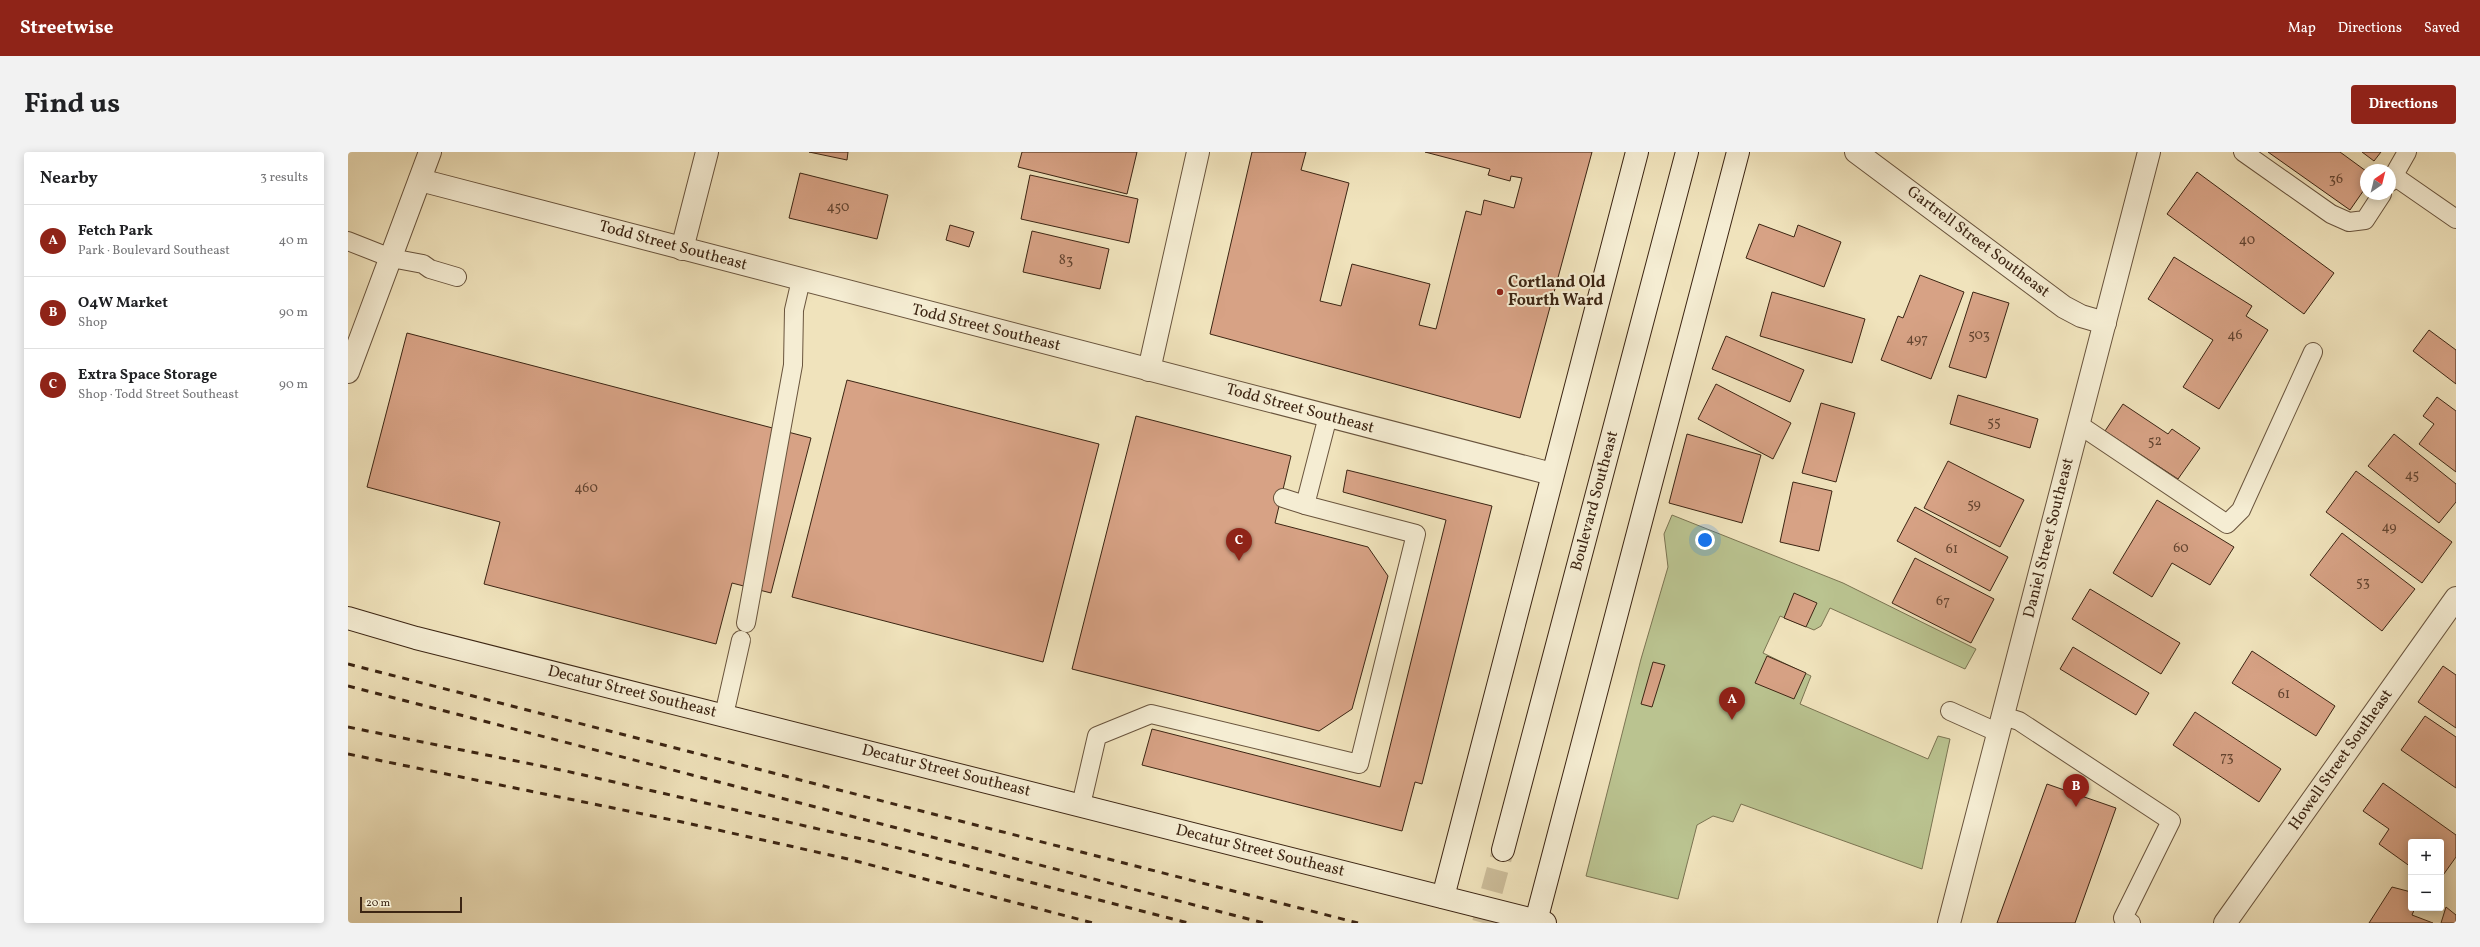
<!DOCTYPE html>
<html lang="en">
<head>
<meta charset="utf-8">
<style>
	body { margin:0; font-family:Vollkorn,serif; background:#f2f2f2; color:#202124 }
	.controls { position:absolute; right:12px; bottom:12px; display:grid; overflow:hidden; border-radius:4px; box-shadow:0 2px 10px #0003 }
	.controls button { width:36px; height:36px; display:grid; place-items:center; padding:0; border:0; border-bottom:1px solid #e0e0e0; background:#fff; color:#202124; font:20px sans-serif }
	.compass { position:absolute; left:2012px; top:12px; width:36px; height:36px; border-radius:50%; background:#fff; box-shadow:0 2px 10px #0003; rotate:35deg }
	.scale { position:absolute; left:12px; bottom:10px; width:102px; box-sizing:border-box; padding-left:4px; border:2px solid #3c2513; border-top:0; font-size:11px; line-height:14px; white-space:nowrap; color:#3c2513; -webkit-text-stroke:3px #f5edd3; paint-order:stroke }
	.you { position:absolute; left:1357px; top:388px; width:14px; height:14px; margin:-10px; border:3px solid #fff; border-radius:50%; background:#1a73e8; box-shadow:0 0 0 6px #1a73e833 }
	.badge { display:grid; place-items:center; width:26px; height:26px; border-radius:50%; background:#8f2418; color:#fff; font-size:13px; font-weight:700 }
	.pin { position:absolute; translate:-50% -33px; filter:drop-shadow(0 1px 2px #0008) }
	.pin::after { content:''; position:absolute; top:21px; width:14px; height:12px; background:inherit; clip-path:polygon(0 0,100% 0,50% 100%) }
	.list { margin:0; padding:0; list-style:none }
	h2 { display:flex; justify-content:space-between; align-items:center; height:52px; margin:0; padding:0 16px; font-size:17px }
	h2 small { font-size:13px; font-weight:400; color:#757577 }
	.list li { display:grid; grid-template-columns:26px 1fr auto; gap:12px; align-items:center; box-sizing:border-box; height:72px; padding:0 16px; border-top:1px solid #e0e0e0 }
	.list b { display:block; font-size:15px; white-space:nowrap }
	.list p { margin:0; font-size:13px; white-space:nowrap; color:#757577 }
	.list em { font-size:13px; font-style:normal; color:#757577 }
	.map { position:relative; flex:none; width:2108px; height:771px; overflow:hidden; border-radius:4px }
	header { display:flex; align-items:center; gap:24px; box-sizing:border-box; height:56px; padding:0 20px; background:#8f2418; color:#fff }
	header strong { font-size:19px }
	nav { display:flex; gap:22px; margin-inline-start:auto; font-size:14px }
	.intro { display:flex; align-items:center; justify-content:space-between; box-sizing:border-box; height:96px; padding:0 24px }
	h1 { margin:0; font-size:28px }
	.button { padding:10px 18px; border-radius:4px; background:#8f2418; color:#fff; font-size:14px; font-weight:700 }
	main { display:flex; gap:24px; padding:0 24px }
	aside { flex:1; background:#fff; border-radius:4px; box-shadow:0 2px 10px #0003 }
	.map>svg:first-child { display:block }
	.green { fill:#bac390; stroke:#7b7452 }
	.building { fill:#d7a285; stroke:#3c2513 }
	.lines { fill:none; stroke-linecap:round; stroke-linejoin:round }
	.secondary-tunnel { stroke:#ccbd9a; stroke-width:22; stroke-dasharray:22 11; stroke-linecap:butt }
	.service-casing { stroke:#69543d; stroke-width:20 }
	.minor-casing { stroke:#69543d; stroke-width:24 }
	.tertiary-casing { stroke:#69543d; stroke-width:24 }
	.secondary-casing { stroke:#3c2513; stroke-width:24 }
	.service { stroke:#f5edd3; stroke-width:18 }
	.minor { stroke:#f5edd3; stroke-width:22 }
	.tertiary { stroke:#f5edd3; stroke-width:22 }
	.secondary { stroke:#f5edd3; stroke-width:22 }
	.rail { stroke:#3c2513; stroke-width:3; stroke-dasharray:7 7; stroke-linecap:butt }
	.poi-dot { fill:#8f2418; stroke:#f5edd3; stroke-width:1.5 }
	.labels { text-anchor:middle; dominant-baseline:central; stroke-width:4; stroke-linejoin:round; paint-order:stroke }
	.number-label { font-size:14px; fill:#634430 }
	.street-label { font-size:16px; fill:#3c2513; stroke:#f5edd3 }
	.poi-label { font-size:16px; font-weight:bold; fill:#3c2513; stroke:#f5edd3; text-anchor:start }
</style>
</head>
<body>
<header>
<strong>Streetwise</strong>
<nav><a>Map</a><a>Directions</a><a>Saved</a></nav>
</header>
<div class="intro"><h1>Find us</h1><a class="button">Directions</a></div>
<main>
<aside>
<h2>Nearby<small>3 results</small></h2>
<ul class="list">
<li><span class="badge">A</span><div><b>Fetch Park</b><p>Park · Boulevard Southeast</p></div><em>40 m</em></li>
<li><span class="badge">B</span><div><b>O4W Market</b><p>Shop</p></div><em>90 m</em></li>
<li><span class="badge">C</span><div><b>Extra Space Storage</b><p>Shop · Todd Street Southeast</p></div><em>90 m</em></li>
</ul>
</aside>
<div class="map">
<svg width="2108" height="771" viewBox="0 0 2108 771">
	<rect width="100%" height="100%" fill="#f0e3bc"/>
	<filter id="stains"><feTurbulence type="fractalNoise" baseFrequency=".005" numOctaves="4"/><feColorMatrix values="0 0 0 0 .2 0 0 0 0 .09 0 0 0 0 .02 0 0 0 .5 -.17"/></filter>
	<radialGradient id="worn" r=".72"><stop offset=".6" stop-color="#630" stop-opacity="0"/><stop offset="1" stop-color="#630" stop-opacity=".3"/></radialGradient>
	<polygon class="green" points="1324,363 1495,431 1628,497 1617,517 1482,456 1473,474 1466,478 1432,464 1415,501 1463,524 1452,552 1580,607 1590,584 1602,587 1574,717 1393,652 1385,670 1365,664 1349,673 1330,747 1238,724 1293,507 1320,415 1316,382"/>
	<g class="building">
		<polygon points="461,0 500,0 499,8"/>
		<polygon points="674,0 789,0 779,42 670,15"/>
		<polygon points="904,0 958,0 953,18 1001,31 972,149 993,154 1004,112 1082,132 1071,173 1088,177 1118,59 1133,63 1136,48 1166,56 1174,26 1163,24 1162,29 1140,23 1142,17 1077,0 1244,0 1172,266 862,182"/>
		<polygon points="1920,0 1992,0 2018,19 2018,35 2002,58"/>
		<polygon points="2014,0 2033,0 2026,9"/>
		<polygon points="1849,20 1986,121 1956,162 1819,62"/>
		<polygon points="452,21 540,43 529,87 441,66"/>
		<polygon points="682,23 790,47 781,91 673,67"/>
		<polygon points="1411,72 1446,85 1450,73 1493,90 1476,135 1398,106"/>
		<polygon points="602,73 626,80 621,95 598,88"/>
		<polygon points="684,79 761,97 752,137 675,120"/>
		<polygon points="1826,105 1904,154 1898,164 1920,178 1871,257 1835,235 1865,188 1800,147"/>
		<polygon points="1572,123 1616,140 1583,227 1533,208 1550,164 1555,166"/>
		<polygon points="1424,140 1517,167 1504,211 1412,184"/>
		<polygon points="1625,140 1661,151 1638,226 1601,215"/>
		<polygon points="2081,178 2108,198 2108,232 2065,199"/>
		<polygon points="59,181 463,286 423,441 384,431 368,492 136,432 152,370 19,335"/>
		<polygon points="1378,184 1456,218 1442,250 1364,217"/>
		<polygon points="499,228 751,292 695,510 444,445"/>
		<polygon points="1368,232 1443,271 1425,307 1350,267"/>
		<polygon points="1610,243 1690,267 1682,296 1602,272"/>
		<polygon points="2089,245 2108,259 2108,320 2071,292 2086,272 2075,264"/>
		<polygon points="1473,251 1507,261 1488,330 1454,321"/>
		<polygon points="1775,252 1820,282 1824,277 1852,296 1830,327 1757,279"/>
		<polygon points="788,264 943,304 927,371 1020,395 1040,424 1004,557 971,579 724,517"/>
		<polygon points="1339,282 1413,303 1394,371 1321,351"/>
		<polygon points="2046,282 2108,332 2108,350 2091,371 2020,314"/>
		<polygon points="1600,309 1676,348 1652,395 1576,356"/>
		<polygon points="999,318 1144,354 1074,632 1067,630 1054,679 794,613 804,577 1032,635 1098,368 995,340"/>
		<polygon points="2008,319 2104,390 2074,431 1978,360"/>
		<polygon points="1445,330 1484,339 1471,399 1432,390"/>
		<polygon points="1809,348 1886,395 1862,433 1824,411 1804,445 1765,421"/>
		<polygon points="1567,355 1660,405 1642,439 1549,389"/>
		<polygon points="1994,381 2067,437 2034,479 1962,423"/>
		<polygon points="1567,406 1646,447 1623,491 1544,451"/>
		<polygon points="1742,437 1832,491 1813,522 1724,467"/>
		<polygon points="1446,441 1469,451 1458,475 1436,466"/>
		<polygon points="1725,495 1801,541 1788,563 1712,517"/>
		<polygon points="1904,499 1987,554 1968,584 1884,531"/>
		<polygon points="1419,504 1458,521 1446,547 1407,531"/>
		<polygon points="1305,510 1317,513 1304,555 1293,552"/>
		<polygon points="2095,514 2108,523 2108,576 2070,550"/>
		<polygon points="1847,560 1933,617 1911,650 1825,593"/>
		<polygon points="2077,564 2108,585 2108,636 2053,598"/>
		<polygon points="2035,631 2108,683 2108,705 2093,726 2093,690 2063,690 2063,715 2031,692 2041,677 2015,659"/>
		<polygon points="1699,632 1768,656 1727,771 1649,771"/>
		<polygon points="2044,735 2063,740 2063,756 2067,756 2064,763 2085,771 2021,771"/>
		<polygon points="2098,755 2108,763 2108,771 2093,771"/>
	</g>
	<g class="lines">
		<polyline class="secondary-tunnel" points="1135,771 1155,698"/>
		<g class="service-casing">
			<g id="service">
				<polyline points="1895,0 1983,62 2001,70 2017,68 2034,42"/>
				<polyline points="2046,24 2108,67"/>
				<polyline points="2042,30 2059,0"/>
				<polyline points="0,89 43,106 75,112 82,117 109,125"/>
				<polyline points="1730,272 1879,372 1893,358 1965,200"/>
				<polyline points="935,346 957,353"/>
				<polyline points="398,471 445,213 446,158 453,128"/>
				<polyline points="1602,559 1651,581"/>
				<polyline points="376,563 393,488"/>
				<polyline points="1655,564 1671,569 1823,669 1775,766 1783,771"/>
				<polyline points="733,653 749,584 803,562 1011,612 1068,382 957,353 980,264"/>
			</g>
		</g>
		<g class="minor-casing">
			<g id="minor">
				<polyline points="1508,0 1716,155 1733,164 1757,171"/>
				<polyline points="72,28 1204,322"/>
				<polyline points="334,97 359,0"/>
				<polyline points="801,218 850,0"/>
				<polyline points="1601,771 1801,0"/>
				<polyline points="1877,771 2108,446"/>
			</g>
		</g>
		<g class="tertiary-casing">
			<polyline id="tertiary" points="0,220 82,0"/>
		</g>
		<g class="secondary-casing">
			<g id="secondary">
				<polyline points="0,466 68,486 1197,771"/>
				<polyline points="1155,698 1339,0"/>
				<polyline points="1095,745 1289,0"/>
				<polyline points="1188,769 1390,0"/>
			</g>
		</g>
		<use href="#service" class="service"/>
		<use href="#minor" class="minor"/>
		<use href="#tertiary" class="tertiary"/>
		<use href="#secondary" class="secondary"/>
		<g class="rail">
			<polyline points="0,512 1010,771"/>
			<polyline points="0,534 916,771"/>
			<polyline points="0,575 218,619 527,690 840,771"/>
			<polyline points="0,602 334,670 500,707 745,771"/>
		</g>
	</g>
	<circle class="poi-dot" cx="1152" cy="140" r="4"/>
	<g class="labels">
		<g class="number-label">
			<text x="1988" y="27">36</text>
			<text x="490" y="55">450</text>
			<text x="1899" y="88">40</text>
			<text x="718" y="108">83</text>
			<text x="1631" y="183">503</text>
			<text x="1887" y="183">46</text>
			<text x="1569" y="187">497</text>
			<text x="1646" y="270">55</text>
			<text x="1807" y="289">52</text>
			<text x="2064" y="323">45</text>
			<text x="238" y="336">460</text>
			<text x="1626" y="352">59</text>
			<text x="2041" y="375">49</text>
			<text x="1833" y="396">60</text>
			<text x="1604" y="397">61</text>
			<text x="2015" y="430">53</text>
			<text x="1595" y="449">67</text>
			<text x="1936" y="542">61</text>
			<text x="1879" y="605">73</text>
		</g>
		<g class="street-label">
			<text transform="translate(1630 90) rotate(37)">Gartrell Street Southeast</text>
			<text transform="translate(325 94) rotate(15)">Todd Street Southeast</text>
			<text transform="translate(638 176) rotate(14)">Todd Street Southeast</text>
			<text transform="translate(952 257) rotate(15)">Todd Street Southeast</text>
			<text transform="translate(1247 349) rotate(-75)">Boulevard Southeast</text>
			<text transform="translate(1701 386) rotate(-76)">Daniel Street Southeast</text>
			<text transform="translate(284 540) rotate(14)">Decatur Street Southeast</text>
			<text transform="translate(1993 608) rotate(-55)">Howell Street Southeast</text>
			<text transform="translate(598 619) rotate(14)">Decatur Street Southeast</text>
			<text transform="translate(912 699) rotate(14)">Decatur Street Southeast</text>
		</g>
		<g class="poi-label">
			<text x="1160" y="131">Cortland Old<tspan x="1160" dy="18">Fourth Ward</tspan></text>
		</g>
	</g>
	<rect width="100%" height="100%" filter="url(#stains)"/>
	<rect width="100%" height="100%" fill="url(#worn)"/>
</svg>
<div class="controls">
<button>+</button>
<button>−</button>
</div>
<svg class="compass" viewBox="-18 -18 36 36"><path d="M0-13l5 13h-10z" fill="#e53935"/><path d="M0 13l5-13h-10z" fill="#757577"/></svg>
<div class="scale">20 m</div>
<div class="you"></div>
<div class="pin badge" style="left:1384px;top:568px">A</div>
<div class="pin badge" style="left:1728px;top:655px">B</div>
<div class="pin badge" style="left:891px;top:409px">C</div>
</div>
</main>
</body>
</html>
